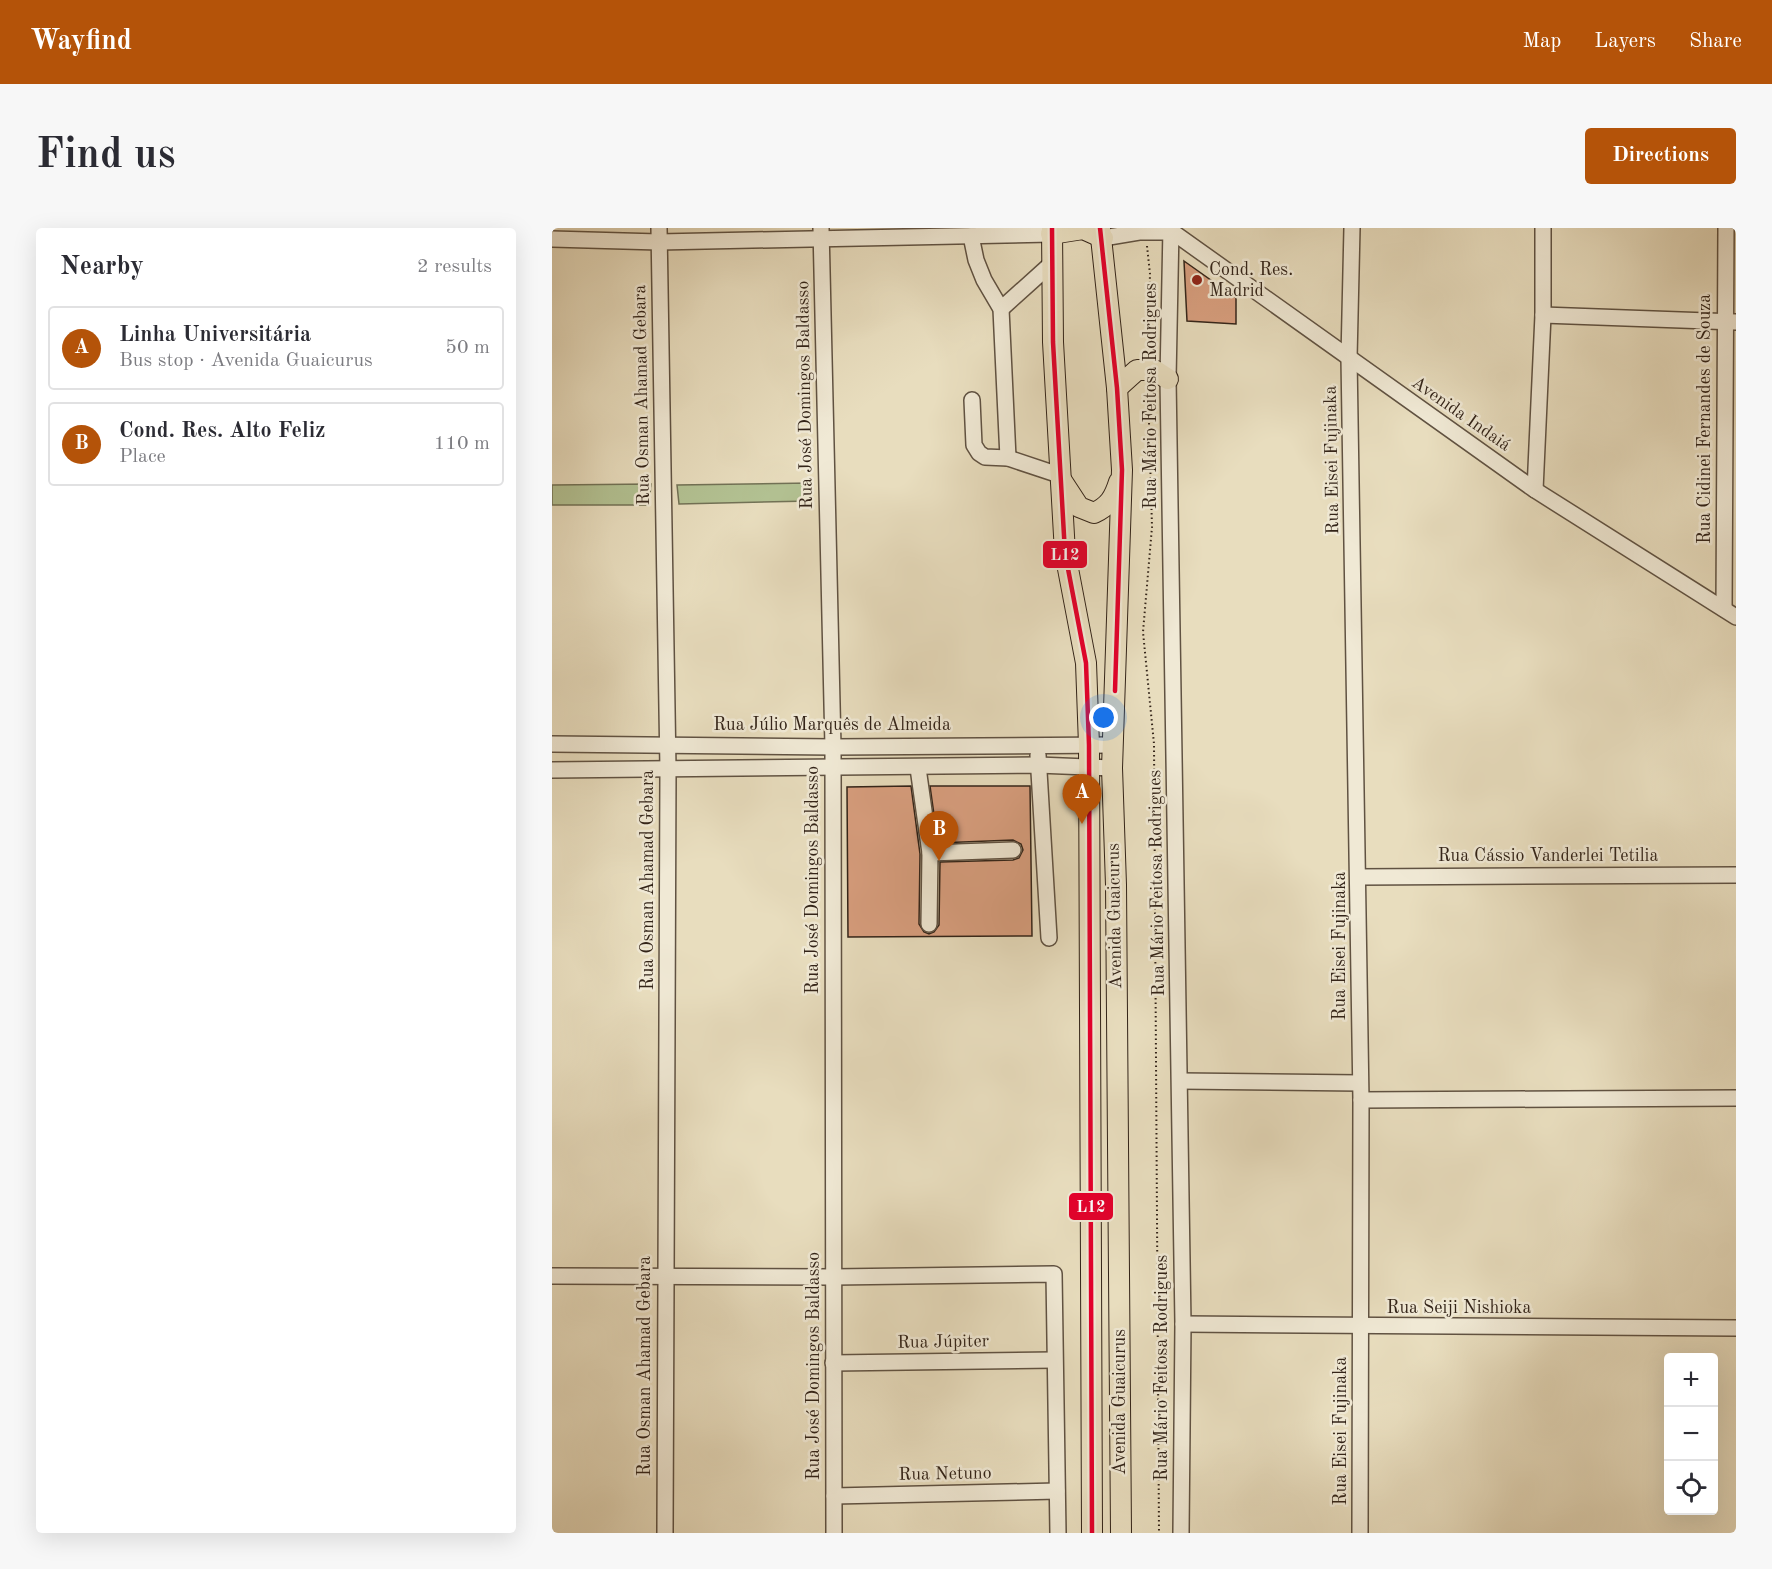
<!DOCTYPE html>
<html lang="en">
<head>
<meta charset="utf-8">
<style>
	body { margin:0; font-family:"Old Standard TT",serif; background:#f7f7f7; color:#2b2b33 }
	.controls { position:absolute; right:18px; bottom:18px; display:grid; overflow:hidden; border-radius:6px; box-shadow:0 6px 24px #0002 }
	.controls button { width:54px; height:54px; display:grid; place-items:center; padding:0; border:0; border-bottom:2px solid #e1e1e2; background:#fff; color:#2b2b33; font:30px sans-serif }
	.you { position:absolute; left:552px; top:490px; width:21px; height:21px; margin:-15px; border:4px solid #fff; border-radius:50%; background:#1a73e8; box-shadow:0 0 0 9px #1a73e833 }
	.badge { display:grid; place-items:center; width:39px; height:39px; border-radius:50%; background:#b45309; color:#fff; font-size:20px; font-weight:700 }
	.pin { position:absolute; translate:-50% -50px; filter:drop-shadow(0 2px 3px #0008) }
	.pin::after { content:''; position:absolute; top:32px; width:21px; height:18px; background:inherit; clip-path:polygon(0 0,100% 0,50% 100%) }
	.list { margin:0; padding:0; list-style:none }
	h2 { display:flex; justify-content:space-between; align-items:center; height:78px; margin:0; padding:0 24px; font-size:26px }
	h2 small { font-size:20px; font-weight:400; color:#7c7c81 }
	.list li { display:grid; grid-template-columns:39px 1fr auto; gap:18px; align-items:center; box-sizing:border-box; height:84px; margin:0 12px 12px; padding:0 12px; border:2px solid #e1e1e2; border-radius:6px }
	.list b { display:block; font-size:22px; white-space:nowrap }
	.list p { margin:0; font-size:20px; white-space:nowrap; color:#7c7c81 }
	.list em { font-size:20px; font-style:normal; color:#7c7c81 }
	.icon { flex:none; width:33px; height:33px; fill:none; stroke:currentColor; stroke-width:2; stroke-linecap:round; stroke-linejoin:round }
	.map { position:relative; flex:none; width:1184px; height:1305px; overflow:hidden; border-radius:6px }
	header { display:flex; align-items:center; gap:36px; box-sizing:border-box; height:84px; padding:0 30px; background:#b45309; color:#fff }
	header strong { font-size:28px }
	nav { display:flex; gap:33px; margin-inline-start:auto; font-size:21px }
	.intro { display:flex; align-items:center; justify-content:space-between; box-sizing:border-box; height:144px; padding:0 36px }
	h1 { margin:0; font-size:42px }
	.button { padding:15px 27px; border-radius:6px; background:#b45309; color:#fff; font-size:21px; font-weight:700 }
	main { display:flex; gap:36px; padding:0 36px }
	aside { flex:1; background:#fff; border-radius:6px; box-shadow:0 6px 24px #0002 }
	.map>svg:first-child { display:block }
	.green { fill:#b3c293; stroke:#727256; stroke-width:1.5 }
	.building { fill:#d89e7e; stroke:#322318; stroke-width:1.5 }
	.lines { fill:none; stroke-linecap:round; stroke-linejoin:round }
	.minor-casing { stroke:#605242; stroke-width:18 }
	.major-casing { stroke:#322318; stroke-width:22 }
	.path { stroke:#322318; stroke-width:2; stroke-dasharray:1.5 3; stroke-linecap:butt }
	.minor { stroke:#f0e9d5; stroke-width:15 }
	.major { stroke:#e8ddbe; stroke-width:20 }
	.bus-1-casing { stroke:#f0e9d5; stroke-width:9 }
	.bus-1 { stroke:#e4002b; stroke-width:4.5 }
	.poi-dot { fill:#8f2418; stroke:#f0e9d5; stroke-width:2 }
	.labels { text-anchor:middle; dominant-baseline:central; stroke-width:5; stroke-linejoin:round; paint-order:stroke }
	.poi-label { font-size:18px; fill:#322318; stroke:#f0e9d5; text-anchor:start }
	.street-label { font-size:18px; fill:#322318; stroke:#f0e9d5 }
	.line-badge { stroke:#f0e9d5; stroke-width:2 }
	.badge-label { font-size:16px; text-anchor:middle; font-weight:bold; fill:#fff }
</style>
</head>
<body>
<header>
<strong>Wayfind</strong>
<nav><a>Map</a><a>Layers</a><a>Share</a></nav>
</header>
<div class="intro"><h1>Find us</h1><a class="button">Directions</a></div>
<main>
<aside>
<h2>Nearby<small>2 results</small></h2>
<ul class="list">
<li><span class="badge">A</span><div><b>Linha Universitária</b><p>Bus stop · Avenida Guaicurus</p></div><em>50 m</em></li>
<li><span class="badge">B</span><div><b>Cond. Res. Alto Feliz</b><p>Place</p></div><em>110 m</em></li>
</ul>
</aside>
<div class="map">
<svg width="1184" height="1305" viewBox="0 0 1184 1305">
	<rect width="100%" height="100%" fill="#e8ddbe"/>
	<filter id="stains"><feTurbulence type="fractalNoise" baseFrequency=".00333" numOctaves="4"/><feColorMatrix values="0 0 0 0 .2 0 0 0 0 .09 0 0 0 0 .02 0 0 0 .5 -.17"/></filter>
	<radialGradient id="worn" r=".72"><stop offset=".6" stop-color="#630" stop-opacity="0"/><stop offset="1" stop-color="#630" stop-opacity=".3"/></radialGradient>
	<g class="green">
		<polygon points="258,255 258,273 127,276 125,257"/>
		<polygon points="99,256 97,277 0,277 0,257"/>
	</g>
	<g class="building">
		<polygon points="632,33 684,70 684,96 635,93"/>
		<polygon points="359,558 368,626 367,696 372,704 377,706 382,704 387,697 388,634 461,632 467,630 471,622 469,616 461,612 386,615 378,558 478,558 480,708 296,709 295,559"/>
	</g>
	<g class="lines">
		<g class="minor-casing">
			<g id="minor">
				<polyline points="107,0 116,541 113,1305"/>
				<polyline points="269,0 281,519 282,1305"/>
				<polyline points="615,0 983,262 1184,389"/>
				<polyline points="619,0 616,151 631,1096 629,1305"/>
				<polyline points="800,0 797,130 809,872 808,1305"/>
				<polyline points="419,8 424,32 432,52 449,81 456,230"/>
				<polyline points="551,10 587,4 619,4"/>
				<polyline points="0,11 107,14 499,6"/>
				<polyline points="449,81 499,36"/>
				<polyline points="991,87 1184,94"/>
				<polyline points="420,172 422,217 427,225 433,229 456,230 507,247"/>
				<polyline points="983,262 991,87 991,0"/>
				<polyline points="1172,381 1174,0"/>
				<polyline points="0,516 281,519 561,517"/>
				<polyline points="486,527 497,710"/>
				<polyline points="366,540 378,625 377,696"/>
				<polyline points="0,542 486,537 560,540"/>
				<polyline points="378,625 461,622"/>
				<polyline points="807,649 1184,647"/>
				<polyline points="628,853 808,855"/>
				<polyline points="809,872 1184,870"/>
				<polyline points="0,1048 282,1049 502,1046 506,1305"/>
				<polyline points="631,1096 1184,1100"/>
				<polyline points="281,1135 502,1132"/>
				<polyline points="282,1268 505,1263"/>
			</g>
		</g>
		<g class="major-casing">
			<g id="major">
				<polyline points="500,0 501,114 513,325 534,435 537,517 540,1305"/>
				<polyline points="548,0 565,160 570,242 560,540 564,657 569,1305"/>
				<polyline points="499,6 531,1 551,10"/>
				<polyline points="565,160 585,142 602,142 616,151"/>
				<path d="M510 253 527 279 542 285C557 278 562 270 567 254"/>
			</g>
		</g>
		<g class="path">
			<polyline points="595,18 598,46 596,127"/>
			<polyline points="596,159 600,299 591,404 602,516 607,1305"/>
		</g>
		<use href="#minor" class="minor"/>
		<use href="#major" class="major"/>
		<g class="bus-1-casing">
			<g id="bus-1">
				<polyline points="500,0 501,114 513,325 534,435 537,517 540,1305"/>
				<polyline points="548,0 565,160 570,242 563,463"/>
			</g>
		</g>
		<use href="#bus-1" class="bus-1"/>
	</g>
	<circle class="poi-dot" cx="645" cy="52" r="6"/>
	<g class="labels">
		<g class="poi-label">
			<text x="657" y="42">Cond. Res.<tspan x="657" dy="21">Madrid</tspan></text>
		</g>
		<g class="street-label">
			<text transform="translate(90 167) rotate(-91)">Rua Osman Ahamad Gebara</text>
			<text transform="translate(253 167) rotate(-91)">Rua José Domingos Baldasso</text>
			<text transform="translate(599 168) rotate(-90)">Rua Mário Feitosa Rodrigues</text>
			<text transform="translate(909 186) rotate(35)">Avenida Indaiá</text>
			<text transform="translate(1153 191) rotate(-90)">Rua Cidinei Fernandes de Souza</text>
			<text transform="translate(780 232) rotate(-91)">Rua Eisei Fujinaka</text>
			<text x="280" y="497">Rua Júlio Marquês de Almeida</text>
			<text x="996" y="628">Rua Cássio Vanderlei Tetilia</text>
			<text transform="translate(96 652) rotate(-90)">Rua Osman Ahamad Gebara</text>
			<text transform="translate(261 652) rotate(-90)">Rua José Domingos Baldasso</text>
			<text transform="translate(605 655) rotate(-91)">Rua Mário Feitosa Rodrigues</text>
			<text transform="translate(563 688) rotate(-91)">Avenida Guaicurus</text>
			<text transform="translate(788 718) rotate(-90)">Rua Eisei Fujinaka</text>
			<text x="907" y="1080">Rua Seiji Nishioka</text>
			<text transform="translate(391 1114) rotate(-1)">Rua Júpiter</text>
			<text transform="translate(93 1138) rotate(-90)">Rua Osman Ahamad Gebara</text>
			<text transform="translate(262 1138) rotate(-90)">Rua José Domingos Baldasso</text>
			<text transform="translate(610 1140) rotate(-90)">Rua Mário Feitosa Rodrigues</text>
			<text transform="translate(568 1174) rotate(-90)">Avenida Guaicurus</text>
			<text transform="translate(789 1203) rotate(-90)">Rua Eisei Fujinaka</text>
			<text transform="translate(393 1246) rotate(-1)">Rua Netuno</text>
		</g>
	</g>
	<g class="line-badge">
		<rect x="490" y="312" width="46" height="29" rx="6" fill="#e4002b"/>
		<rect x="516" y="964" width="46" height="29" rx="6" fill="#e4002b"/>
	</g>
	<g class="badge-label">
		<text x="513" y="332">L12</text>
		<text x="539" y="984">L12</text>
	</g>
	<rect width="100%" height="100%" filter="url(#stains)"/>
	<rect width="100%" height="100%" fill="url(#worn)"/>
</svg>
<div class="controls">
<button>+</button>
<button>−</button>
<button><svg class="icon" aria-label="locate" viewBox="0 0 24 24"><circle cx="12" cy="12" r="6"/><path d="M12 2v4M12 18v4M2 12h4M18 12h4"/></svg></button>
</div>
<div class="you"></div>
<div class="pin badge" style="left:530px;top:596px">A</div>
<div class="pin badge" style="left:387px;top:633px">B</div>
</div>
</main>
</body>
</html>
